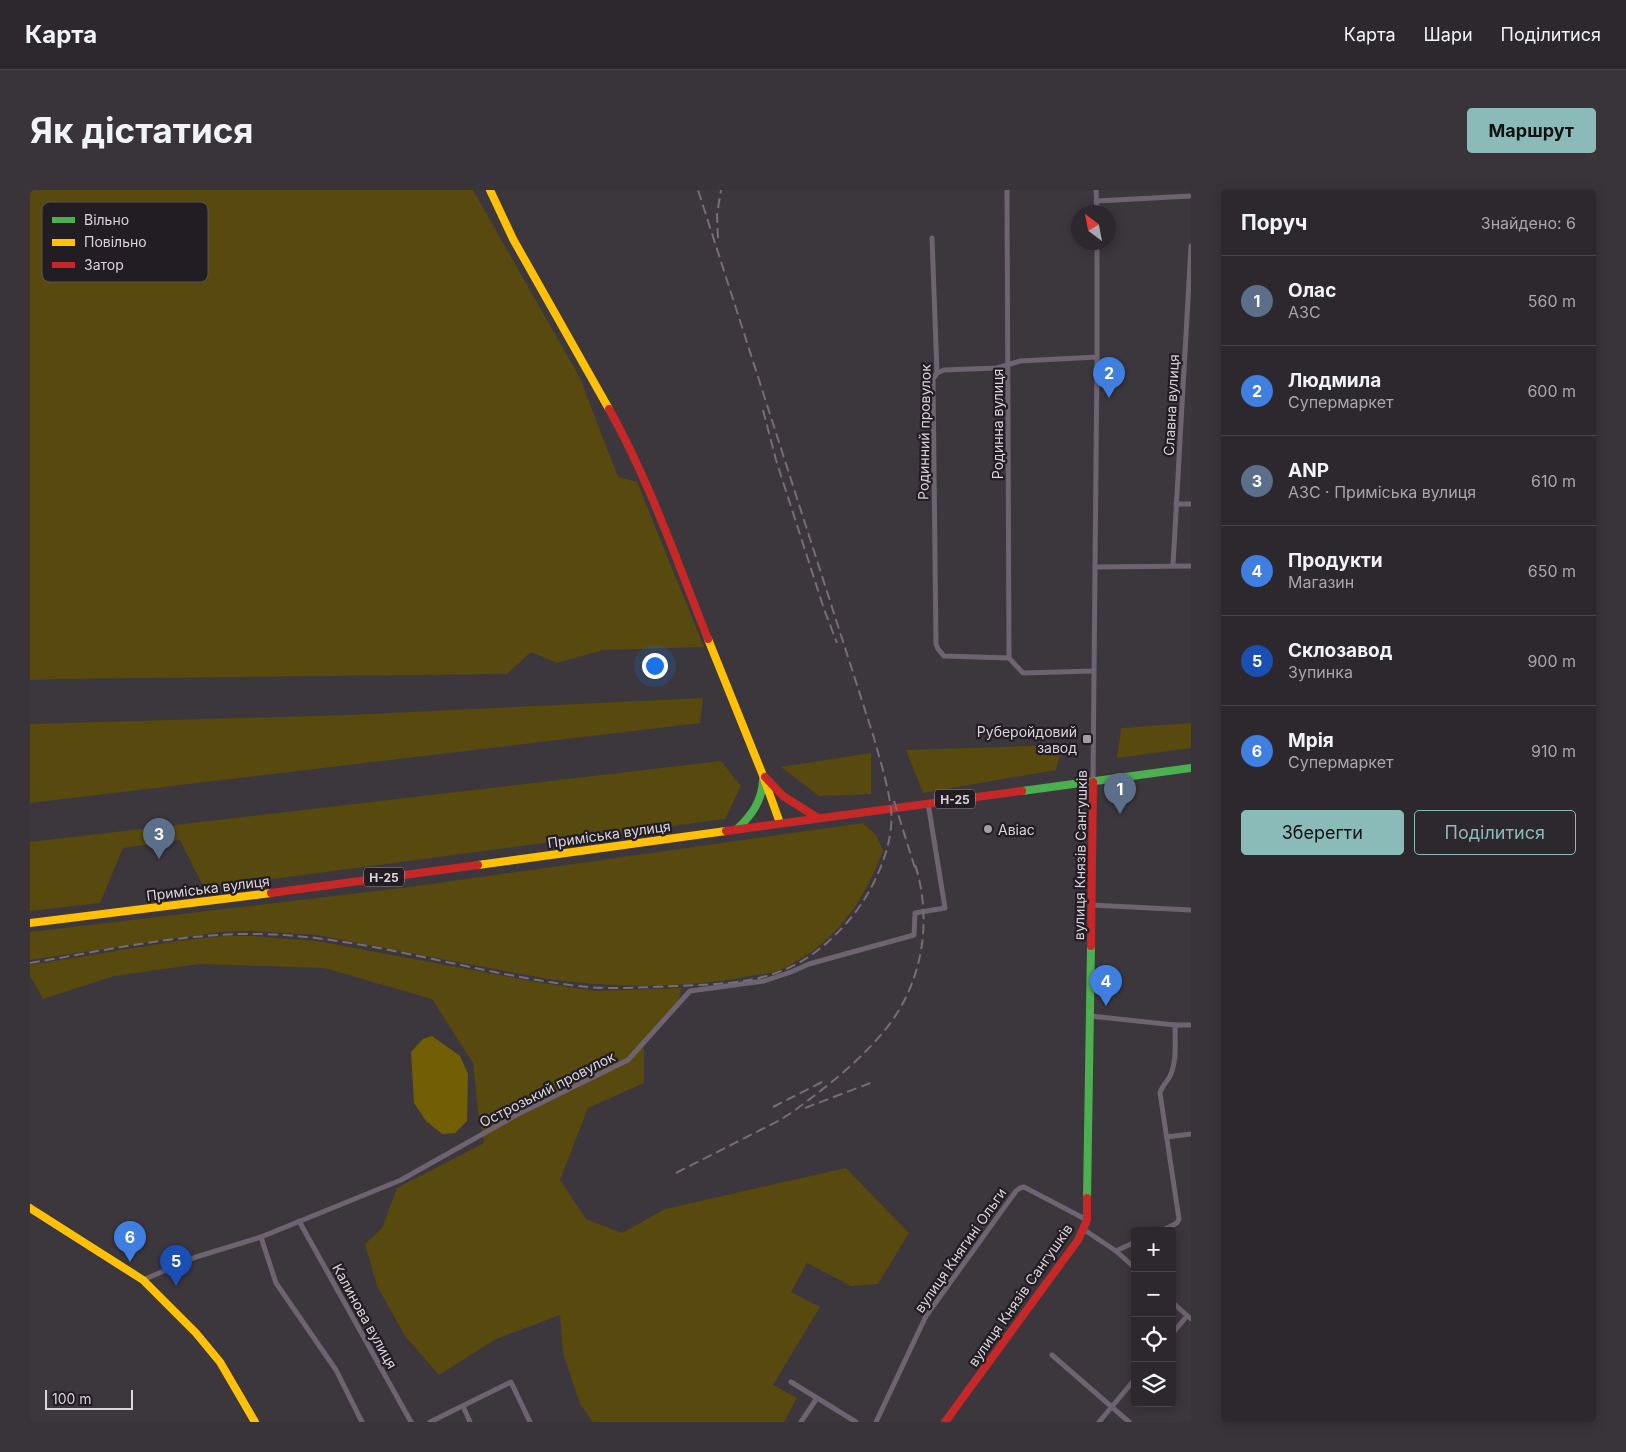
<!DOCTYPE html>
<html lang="uk">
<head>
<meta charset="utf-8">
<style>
	body { margin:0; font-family:Inter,sans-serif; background:#39343a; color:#f1f3f6 }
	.controls { position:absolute; right:15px; bottom:15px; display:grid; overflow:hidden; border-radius:5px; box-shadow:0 2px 12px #0003 }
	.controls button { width:45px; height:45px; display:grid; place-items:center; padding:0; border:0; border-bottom:1px solid #48444a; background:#2d282e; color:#f1f3f6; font:25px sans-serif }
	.compass { position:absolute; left:1041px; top:15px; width:45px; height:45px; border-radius:50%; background:#2d282e; box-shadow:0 2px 12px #0003; rotate:328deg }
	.scale { position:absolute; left:15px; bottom:12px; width:88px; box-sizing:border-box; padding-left:5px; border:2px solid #dbd3dc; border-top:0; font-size:14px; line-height:18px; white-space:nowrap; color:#dbd3dc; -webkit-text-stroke:4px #221d23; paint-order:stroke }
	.you { position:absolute; left:624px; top:475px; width:18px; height:18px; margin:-12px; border:4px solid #fff; border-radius:50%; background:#1a73e8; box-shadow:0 0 0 8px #1a73e833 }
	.badge { display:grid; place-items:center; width:32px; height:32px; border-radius:50%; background:#8bbbb9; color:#fff; font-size:16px; font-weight:700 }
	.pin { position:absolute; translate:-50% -41px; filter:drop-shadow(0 1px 2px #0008) }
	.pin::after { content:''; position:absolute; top:26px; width:18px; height:15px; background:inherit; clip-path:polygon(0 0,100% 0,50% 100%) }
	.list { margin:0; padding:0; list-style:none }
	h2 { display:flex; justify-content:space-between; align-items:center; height:65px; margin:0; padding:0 20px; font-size:21px }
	h2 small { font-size:16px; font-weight:400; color:#a7a6aa }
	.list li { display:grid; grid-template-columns:32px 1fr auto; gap:15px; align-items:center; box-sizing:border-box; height:90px; padding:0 20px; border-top:1px solid #48444a }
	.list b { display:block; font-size:19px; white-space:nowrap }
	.list p { margin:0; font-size:16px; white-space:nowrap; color:#a7a6aa }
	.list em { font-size:16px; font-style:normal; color:#a7a6aa }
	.actions { display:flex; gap:10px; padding:15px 20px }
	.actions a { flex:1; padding:11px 0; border:1px solid #8bbbb9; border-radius:5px; text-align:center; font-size:18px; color:#8bbbb9 }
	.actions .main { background:#8bbbb9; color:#111 }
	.icon { flex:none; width:28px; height:28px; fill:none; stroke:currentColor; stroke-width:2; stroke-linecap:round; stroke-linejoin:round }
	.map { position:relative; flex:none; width:1161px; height:1232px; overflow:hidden; border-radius:5px }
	header { display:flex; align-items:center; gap:30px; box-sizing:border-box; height:70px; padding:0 25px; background:#2d282e; border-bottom:1px solid #48444a }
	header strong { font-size:24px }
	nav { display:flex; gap:28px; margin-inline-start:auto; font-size:18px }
	.intro { display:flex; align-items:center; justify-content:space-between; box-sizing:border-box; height:120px; padding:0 30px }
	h1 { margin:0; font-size:35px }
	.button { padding:12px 22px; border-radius:5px; background:#8bbbb9; color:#111; font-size:18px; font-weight:700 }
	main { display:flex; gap:30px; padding:0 30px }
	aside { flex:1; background:#2d282e; border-radius:5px; box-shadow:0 2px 12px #0003 }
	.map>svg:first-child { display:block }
	.green { fill:#58490e }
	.water { fill:#715e05 }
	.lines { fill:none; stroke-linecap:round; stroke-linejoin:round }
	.street { stroke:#6e6370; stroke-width:5 }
	.fast { stroke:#4caf50; stroke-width:8 }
	.slow { stroke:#ffc107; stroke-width:8 }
	.jam { stroke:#c62828; stroke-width:8 }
	.rail { stroke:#766d77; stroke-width:2; stroke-dasharray:10 5; stroke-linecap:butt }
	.poi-dot { fill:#a39ca4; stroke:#221d23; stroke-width:2 }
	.labels { text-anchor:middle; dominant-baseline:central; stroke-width:4.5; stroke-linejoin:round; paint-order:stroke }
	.shield { fill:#221d23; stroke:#a49ca4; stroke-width:1 }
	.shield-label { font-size:12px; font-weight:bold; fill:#dbd3dc }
	.street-label { font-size:14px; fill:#dbd3dc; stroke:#221d23 }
	.poi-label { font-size:14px; fill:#dbd3dc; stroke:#221d23; text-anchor:end }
	.key { fill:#221d23; stroke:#5a545a; stroke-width:1 }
	.key-label { font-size:14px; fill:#dbd3dc }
</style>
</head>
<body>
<header>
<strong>Карта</strong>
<nav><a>Карта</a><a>Шари</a><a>Поділитися</a></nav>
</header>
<div class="intro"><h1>Як дістатися</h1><a class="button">Маршрут</a></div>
<main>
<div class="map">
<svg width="1161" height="1232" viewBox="0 0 1161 1232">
	<rect width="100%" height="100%" fill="#3c363d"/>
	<g class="green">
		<polygon points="0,0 443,0 550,188 588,287 607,292 674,457 573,460 527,473 501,462 477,484 33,489 0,490"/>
		<polygon points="673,508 670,533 0,613 0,534 319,525"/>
		<polygon points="1161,533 1161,558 1087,568 1091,538"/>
		<polygon points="1032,555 1026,580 893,603 876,560"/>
		<polygon points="841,563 841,604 789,606 751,577"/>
		<polygon points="691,571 711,596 695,629 174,698 150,650 93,658 70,713 0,721 0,652"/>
		<path d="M833 633 846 645 853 660C837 705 810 747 767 771 761 774 756 778 750 780 741 784 730 784 720 786 655 799 578 798 512 788L287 745 221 741 193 742 146 748 0 770V742L380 697Z"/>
		<polygon points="194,746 222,746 287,751 512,793 566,801 651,798 649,811 614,849 614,893 558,918 530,990 556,1029 592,1043 635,1019 816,978 879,1043 848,1094 821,1096 777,1073 761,1102 790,1117 743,1195 767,1208 754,1232 563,1232 550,1214 533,1163 530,1125 466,1149 409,1185 375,1146 347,1096 335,1054 352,1038 367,998 454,953 448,921 443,873 402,809 294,778 170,774 84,786 13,809 0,786 0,775 147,751"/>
	</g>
	<polygon class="water" points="402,846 430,866 438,884 437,931 425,943 412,944 396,931 384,913 381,862 393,849"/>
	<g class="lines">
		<g class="street">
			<polyline points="977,0 979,468"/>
			<polyline points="1066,0 1067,22"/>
			<polyline points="1066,11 1161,6"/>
			<polyline points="902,48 907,183 903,189 906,454 908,459 914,466 979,468 993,483 1064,481"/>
			<polyline points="907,183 914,180 967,178 990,171 1067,167"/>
			<polyline points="1146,314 1161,314"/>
			<polyline points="1143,375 1161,56"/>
			<polyline points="1065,377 1161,376"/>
			<polyline points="1063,592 1067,167 1067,52"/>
			<polyline points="1061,715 1161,720"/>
			<path d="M1060 826 1145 835C1145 851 1147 872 1140 886 1137 892 1132 896 1130 903L1149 1029 1147 1033 1131 1041"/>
			<polyline points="1145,835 1161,835"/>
			<polyline points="1137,947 1161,944"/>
			<polyline points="269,1031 381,1232"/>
			<polyline points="1053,1039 1086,1061 1105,1078"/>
			<polyline points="231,1047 246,1093 306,1180 332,1232"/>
			<polyline points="1086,1061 1105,1052"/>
			<polyline points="113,1090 166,1067 231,1047 371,990 488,924 598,870 660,801 734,791 761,782 779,774 884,745 885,723 915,718 898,613"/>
			<polyline points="1142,1112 1161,1129"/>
			<polyline points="1142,1144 1157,1126"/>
			<polyline points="1022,1165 1099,1232"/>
			<polyline points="761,1192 826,1232"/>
			<polyline points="433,1216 440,1232"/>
			<polyline points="400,1232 481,1192 500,1232"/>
			<polyline points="771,1232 787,1208"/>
			<polyline points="846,1232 896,1126 986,1001 990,998 994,997 1057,1030"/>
			<polyline points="1069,1232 1105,1189"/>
		</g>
		<g class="fast">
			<polyline points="992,601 1161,578"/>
			<path d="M707 639C722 625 732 611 733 590"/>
			<polyline points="1057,1008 1061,756"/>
		</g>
		<g class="slow">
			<polyline points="460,0 483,49 579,219"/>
			<polyline points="678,449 732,583 750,633"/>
			<polyline points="448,675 696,641"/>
			<polyline points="0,733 241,703"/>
			<polyline points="0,1018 113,1090 166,1143 190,1172 225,1232"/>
		</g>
		<g class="jam">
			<path d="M579 219C620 292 647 372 678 449"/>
			<polyline points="735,587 753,606 788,628"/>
			<polyline points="696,641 992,601"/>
			<polyline points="241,703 448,675"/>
			<polyline points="1061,756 1063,592"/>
			<polyline points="915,1232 1048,1050 1057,1030 1057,1008"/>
		</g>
		<g class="rail">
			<polyline points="688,48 687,25 691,0"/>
			<polyline points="733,220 746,270 794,419 807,453"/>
			<polyline points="864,611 885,678"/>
			<path d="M0 773C84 759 169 739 254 745 353 752 449 784 548 796 580 800 614 797 647 796 722 793 768 790 820 729 843 702 865 655 861 619 858 595 850 570 844 548L668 0"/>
			<polyline points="743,917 792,892"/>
			<polyline points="775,918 843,892"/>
			<path d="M646 983 750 930 761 923C794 899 829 872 855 840 894 792 903 728 884 671"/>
		</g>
	</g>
	<g class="poi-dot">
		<rect x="1052" y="544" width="10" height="10" rx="2.5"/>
		<circle cx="958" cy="639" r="5"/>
	</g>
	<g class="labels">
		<g class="shield">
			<rect x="905" y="599.5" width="40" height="19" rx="4"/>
			<rect x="334" y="677.5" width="40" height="19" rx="4"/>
		</g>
		<g class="shield-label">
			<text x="925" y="609">Н-25</text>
			<text x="354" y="687">Н-25</text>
		</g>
		<g class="street-label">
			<text transform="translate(1141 215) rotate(-87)">Славна вулиця</text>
			<text transform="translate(967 234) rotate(-90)">Родинна вулиця</text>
			<text transform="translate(894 242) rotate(-89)">Родинний провулок</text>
			<text transform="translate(579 644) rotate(-8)">Приміська вулиця</text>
			<text transform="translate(1050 665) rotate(-89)">вулиця Князів Сангушків</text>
			<text transform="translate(178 698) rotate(-7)">Приміська вулиця</text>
			<text transform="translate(517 899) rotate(-27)">Острозький провулок</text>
			<text transform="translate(930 1060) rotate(-55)">вулиця Княгині Ольги</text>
			<text transform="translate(990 1105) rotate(-55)">вулиця Князів Сангушків</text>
			<text transform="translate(335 1126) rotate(61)">Калинова вулиця</text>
		</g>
		<g class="poi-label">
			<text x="1047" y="541">Руберойдовий<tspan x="1047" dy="16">завод</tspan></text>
			<text x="968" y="639" text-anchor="start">Авіас</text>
		</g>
	</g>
	<rect x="12" y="12" width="166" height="80" rx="8" class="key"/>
	<rect x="22" y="27" width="23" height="6" fill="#4caf50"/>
	<rect x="22" y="49" width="23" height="7" fill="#ffc107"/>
	<rect x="22" y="72" width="23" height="6" fill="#c62828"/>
	<g class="key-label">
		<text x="54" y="35">Вільно</text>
		<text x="54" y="57">Повільно</text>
		<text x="54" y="80">Затор</text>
	</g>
</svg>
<div class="controls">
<button>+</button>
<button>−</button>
<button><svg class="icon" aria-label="locate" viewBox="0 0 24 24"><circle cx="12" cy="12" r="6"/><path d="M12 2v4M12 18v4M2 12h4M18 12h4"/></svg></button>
<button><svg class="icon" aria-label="layers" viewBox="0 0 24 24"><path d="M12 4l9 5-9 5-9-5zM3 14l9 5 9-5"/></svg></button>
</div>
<svg class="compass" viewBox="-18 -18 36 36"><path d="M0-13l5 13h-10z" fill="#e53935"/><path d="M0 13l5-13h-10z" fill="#a7a6aa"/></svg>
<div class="scale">100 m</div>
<div class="you"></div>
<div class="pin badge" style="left:1090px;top:624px;background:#5c6f8a">1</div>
<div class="pin badge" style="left:1079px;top:208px;background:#3f7fe0">2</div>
<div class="pin badge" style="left:129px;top:669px;background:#5c6f8a">3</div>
<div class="pin badge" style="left:1076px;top:816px;background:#3f7fe0">4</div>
<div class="pin badge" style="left:146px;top:1096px;background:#1a4fb4">5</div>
<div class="pin badge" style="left:100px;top:1072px;background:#3f7fe0">6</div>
</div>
<aside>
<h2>Поруч<small>Знайдено: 6</small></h2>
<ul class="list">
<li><span class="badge" style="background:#5c6f8a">1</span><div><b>Олас</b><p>АЗС</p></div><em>560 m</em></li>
<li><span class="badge" style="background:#3f7fe0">2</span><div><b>Людмила</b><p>Супермаркет</p></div><em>600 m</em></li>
<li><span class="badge" style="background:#5c6f8a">3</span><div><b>ANP</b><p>АЗС · Приміська вулиця</p></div><em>610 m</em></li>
<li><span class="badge" style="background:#3f7fe0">4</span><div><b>Продукти</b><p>Магазин</p></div><em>650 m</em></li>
<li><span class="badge" style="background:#1a4fb4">5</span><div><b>Склозавод</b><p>Зупинка</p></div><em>900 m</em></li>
<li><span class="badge" style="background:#3f7fe0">6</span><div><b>Мрія</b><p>Супермаркет</p></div><em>910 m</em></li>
</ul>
<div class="actions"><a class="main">Зберегти</a><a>Поділитися</a></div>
</aside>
</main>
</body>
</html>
